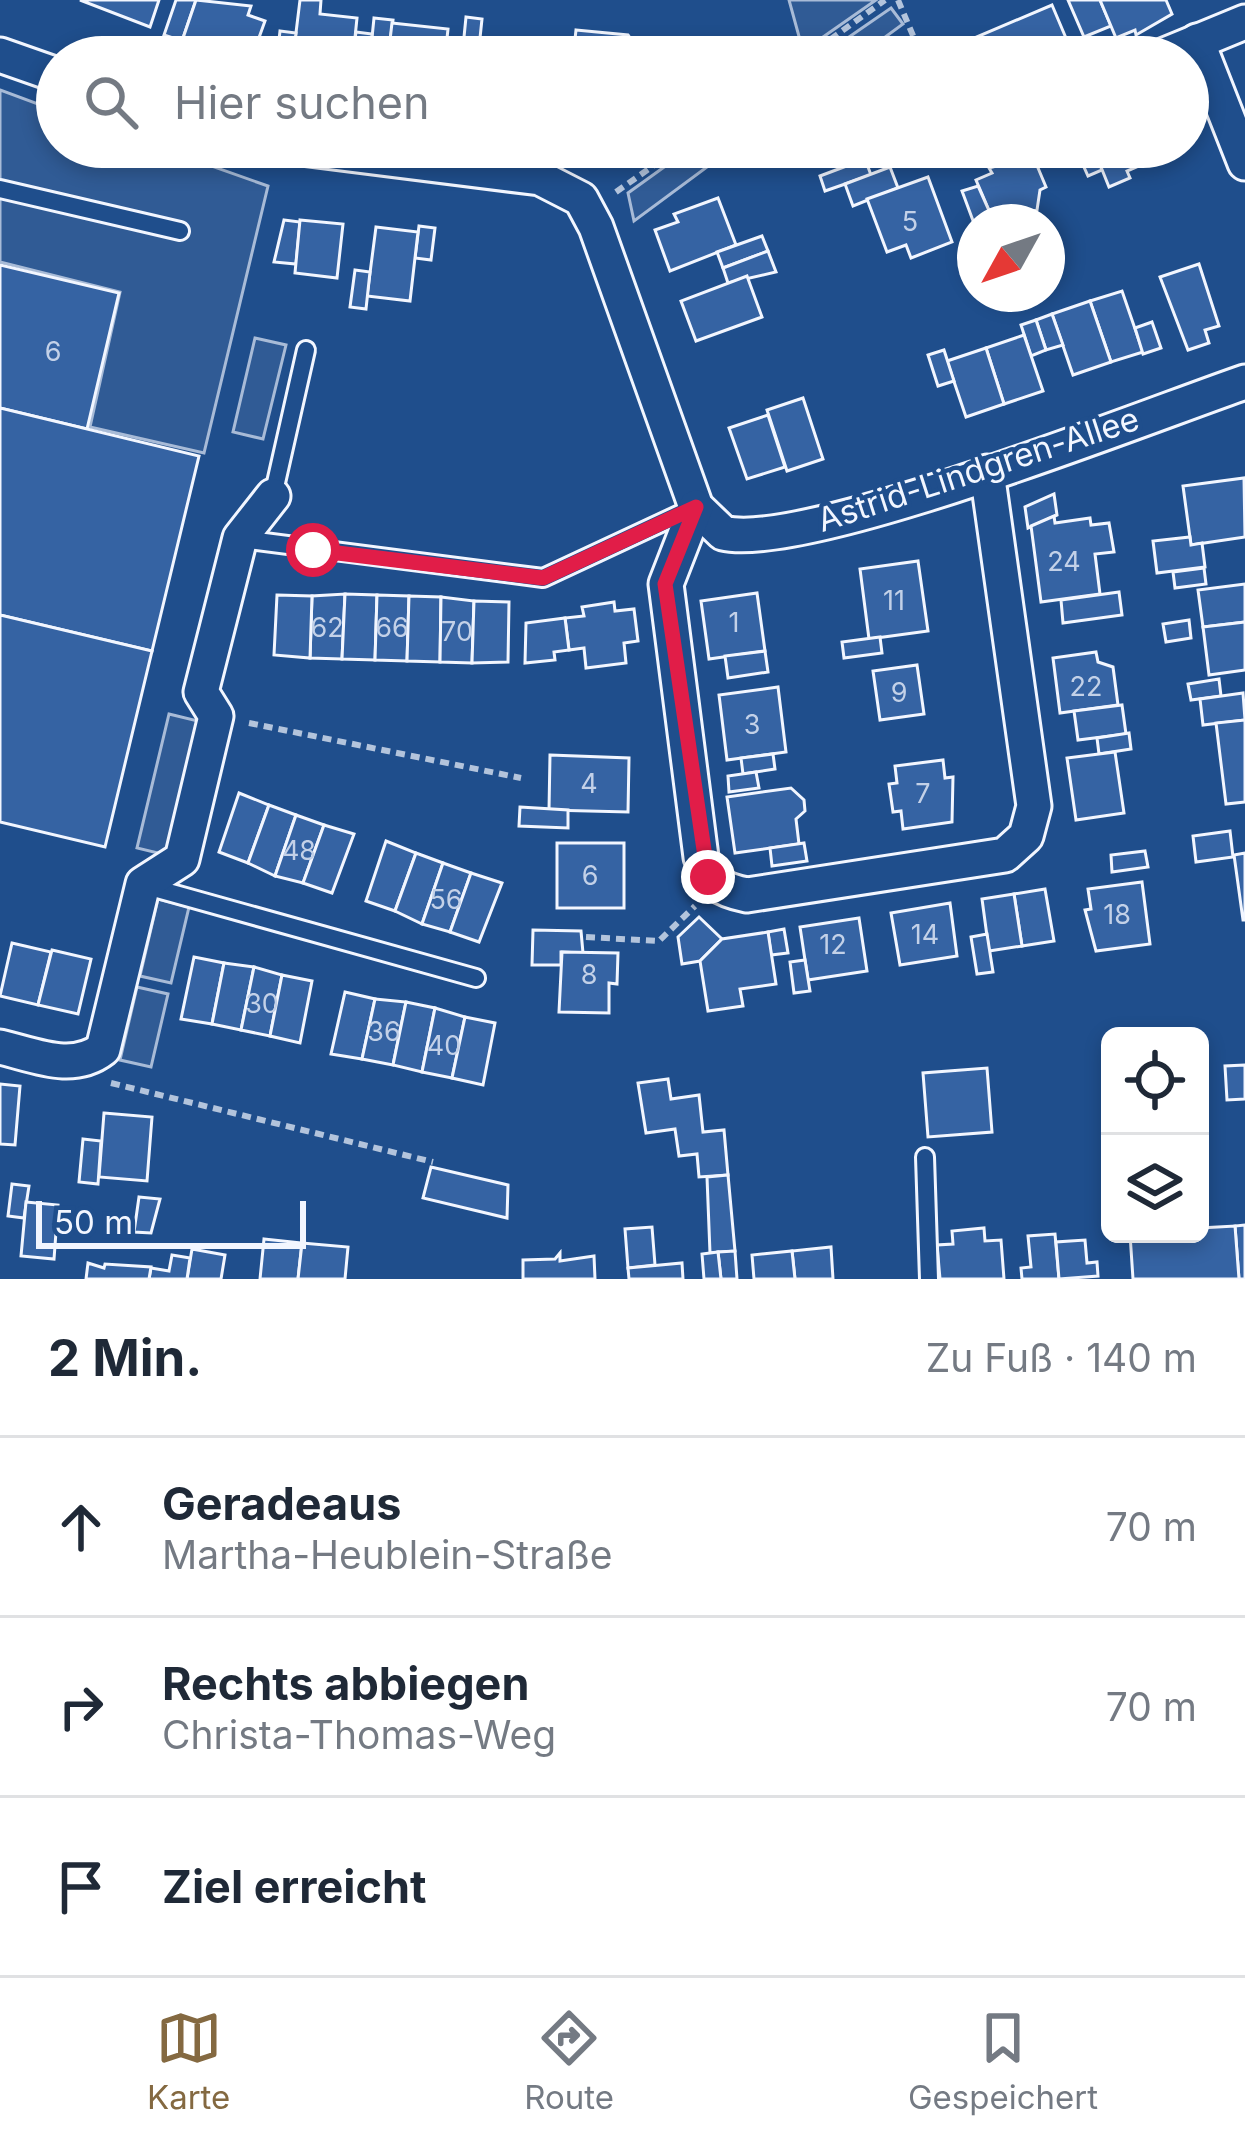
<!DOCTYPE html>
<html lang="de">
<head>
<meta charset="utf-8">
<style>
	body { margin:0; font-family:Inter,sans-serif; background:#f2f2f3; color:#1f2937 }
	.controls { position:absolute; right:36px; bottom:36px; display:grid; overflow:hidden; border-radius:18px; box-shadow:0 6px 18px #0003 }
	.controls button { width:108px; height:108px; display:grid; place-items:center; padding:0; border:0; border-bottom:3px solid #e0e1e3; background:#fff; color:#1f2937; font:60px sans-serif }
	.compass { position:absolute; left:957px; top:204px; width:108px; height:108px; border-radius:50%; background:#fff; box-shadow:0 6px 18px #0003; rotate:230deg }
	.scale { position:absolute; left:36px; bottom:30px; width:270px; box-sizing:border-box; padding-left:12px; border:6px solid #f2f6ff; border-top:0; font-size:33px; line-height:42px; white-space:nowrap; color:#f2f6ff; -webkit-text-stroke:9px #1f4e8c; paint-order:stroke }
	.stop { position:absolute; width:36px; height:36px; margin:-27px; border:9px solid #e11d48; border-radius:50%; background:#fff }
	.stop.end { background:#e11d48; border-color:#fff; box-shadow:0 3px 12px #0008 }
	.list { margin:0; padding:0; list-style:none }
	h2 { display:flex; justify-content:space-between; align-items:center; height:156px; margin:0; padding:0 48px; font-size:51px }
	h2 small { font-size:39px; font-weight:400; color:#747a83 }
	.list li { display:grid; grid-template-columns:78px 1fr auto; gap:36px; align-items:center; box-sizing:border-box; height:180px; padding:0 48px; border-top:3px solid #e0e1e3 }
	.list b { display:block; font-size:45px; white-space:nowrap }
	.list p { margin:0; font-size:39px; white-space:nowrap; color:#747a83 }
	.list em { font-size:39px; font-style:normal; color:#747a83 }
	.icon { flex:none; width:66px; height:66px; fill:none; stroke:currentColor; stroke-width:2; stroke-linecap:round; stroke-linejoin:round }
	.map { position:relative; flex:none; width:1245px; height:1279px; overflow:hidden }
	.search { position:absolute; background:#fff; box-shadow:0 6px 18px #0003; left:36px; right:36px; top:36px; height:132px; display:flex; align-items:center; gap:30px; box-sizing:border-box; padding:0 42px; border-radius:66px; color:#747a83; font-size:45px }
	.sheet { height:696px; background:#fff }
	nav { display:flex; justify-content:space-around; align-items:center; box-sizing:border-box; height:168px; border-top:3px solid #e0e1e3; background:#fff; font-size:33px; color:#747a83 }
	nav a { display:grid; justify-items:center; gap:6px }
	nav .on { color:#846941 }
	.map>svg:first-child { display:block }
	.built { fill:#305b95; stroke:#a8bbd7; stroke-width:3 }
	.building { fill:#3563a3; stroke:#f2f6ff; stroke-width:3 }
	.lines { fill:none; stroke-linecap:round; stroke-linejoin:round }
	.service-casing { stroke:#f2f6ff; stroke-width:22 }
	.minor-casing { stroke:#f2f6ff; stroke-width:39 }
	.path { stroke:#b3c4dc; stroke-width:6; stroke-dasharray:9 6; stroke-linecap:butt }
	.service { stroke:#1f4e8c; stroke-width:16 }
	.minor { stroke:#1f4e8c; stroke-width:33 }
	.route { stroke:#e11d48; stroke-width:15 }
	.labels { text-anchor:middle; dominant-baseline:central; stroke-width:9; stroke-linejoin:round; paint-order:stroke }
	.number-label { font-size:27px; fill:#c3d1e8 }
	.street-label { font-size:33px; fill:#f2f6ff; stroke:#1f4e8c }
</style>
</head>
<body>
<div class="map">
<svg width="1245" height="1279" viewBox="0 0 1245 1279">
	<rect width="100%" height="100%" fill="#1f4e8c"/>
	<g class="built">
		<polygon points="789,0 876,0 803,51"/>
		<polygon points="891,8 903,24 858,57 820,57"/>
		<polygon points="0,90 57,111 57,147 158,147 268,186 204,453 90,427 120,292 0,262"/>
		<polygon points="692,147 734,147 634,221 628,193"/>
		<polygon points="255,338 286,345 263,439 233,432"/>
		<polygon points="169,714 198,721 166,855 137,848"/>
		<polygon points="158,899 189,907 171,983 140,976"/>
		<polygon points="137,987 168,994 151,1067 120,1060"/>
	</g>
	<g class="building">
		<polygon points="80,0 159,0 150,27"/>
		<polygon points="176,0 196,0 182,41 164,35"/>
		<polygon points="196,0 251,6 248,15 265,21 252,57 213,57 182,41"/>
		<polygon points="300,0 321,0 320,14 357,18 353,57 293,57"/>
		<polygon points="1068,0 1100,0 1111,26 1084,37"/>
		<polygon points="1100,0 1166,0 1172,14 1136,35 1135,30 1116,38"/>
		<polygon points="1052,5 1074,57 966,57 960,44"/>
		<polygon points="466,17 482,19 478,57 462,57"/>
		<polygon points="374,18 393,20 388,57 370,57"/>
		<polygon points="392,23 448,29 445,57 388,57"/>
		<polygon points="576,30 628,35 644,57 573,57"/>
		<polygon points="280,31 296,33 293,57 277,57"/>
		<polygon points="356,32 372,34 370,56 353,54"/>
		<polygon points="480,38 539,45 538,57 478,57"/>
		<polygon points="843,147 895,147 895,148 850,165"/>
		<polygon points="1075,147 1093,147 1102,170 1088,176"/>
		<polygon points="1093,147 1158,147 1162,156 1127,171 1130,178 1109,187"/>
		<polygon points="1033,156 1046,187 1040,190 1037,210 994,222 976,180 992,173 989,168"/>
		<polygon points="865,159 871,175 825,191 820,176"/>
		<polygon points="890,167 898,188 853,206 845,184"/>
		<polygon points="928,177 952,242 911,258 906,245 887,252 867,199"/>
		<polygon points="978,186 994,222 975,226 962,191"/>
		<polygon points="718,198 736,245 670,271 655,230 678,222 674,214"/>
		<polygon points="284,220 300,222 296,264 274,262"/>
		<polygon points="300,220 343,224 337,278 295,273"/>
		<polygon points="419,226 435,228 431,260 415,258"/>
		<polygon points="376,227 418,232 410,301 367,296"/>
		<polygon points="762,236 768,251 723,268 717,252"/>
		<polygon points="768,251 776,272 728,283 723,268"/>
		<polygon points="1199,264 1219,326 1205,330 1209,343 1188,350 1160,277"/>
		<polygon points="0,265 119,293 87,429 0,408"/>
		<polygon points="355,270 370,272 366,309 350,307"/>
		<polygon points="747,276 762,317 696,341 681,301"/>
		<polygon points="1122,291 1143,352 1111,362 1090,301"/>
		<polygon points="1090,301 1111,362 1073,375 1052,314"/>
		<polygon points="1052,314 1063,345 1046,350 1036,320"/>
		<polygon points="1036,320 1046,350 1031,356 1021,325"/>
		<polygon points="1152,322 1161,348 1143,354 1135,328"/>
		<polygon points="1024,335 1043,391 1004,404 986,348"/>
		<polygon points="986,348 1004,404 966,417 947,361"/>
		<polygon points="944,350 954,381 938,386 928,355"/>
		<polygon points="803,398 823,459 787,471 767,410"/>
		<polygon points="0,408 199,456 152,651 0,615"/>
		<polygon points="768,415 785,467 747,479 729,428"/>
		<polygon points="1244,478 1245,537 1191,545 1183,486"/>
		<polygon points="1054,494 1057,515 1028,528 1025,507"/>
		<polygon points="1054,516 1055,523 1090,518 1091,525 1109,523 1114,552 1095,554 1100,594 1041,602 1031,526"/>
		<polygon points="1190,537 1191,545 1202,543 1205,567 1157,573 1153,541"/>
		<polygon points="918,561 928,631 869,639 860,569"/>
		<polygon points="1204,568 1206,584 1175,588 1173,572"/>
		<polygon points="1245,584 1245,622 1203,627 1198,590"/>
		<polygon points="1119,592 1122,615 1063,623 1061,600"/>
		<polygon points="757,593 765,651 709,659 701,601"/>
		<polygon points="345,594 342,659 310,658 312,596"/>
		<polygon points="345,594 377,595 375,660 342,659"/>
		<polygon points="277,595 312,596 310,658 274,655"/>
		<polygon points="377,595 409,596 407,661 375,660"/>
		<polygon points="409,596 441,597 440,662 407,661"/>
		<polygon points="441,597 474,601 472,663 440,662"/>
		<polygon points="474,601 509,602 508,662 472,663"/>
		<polygon points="614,602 615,611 634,609 638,641 624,643 626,663 586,668 584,648 569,650 565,618 584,616 582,607"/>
		<polygon points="0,615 152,651 105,847 0,822"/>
		<polygon points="565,618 569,650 554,652 555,660 525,663 526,623"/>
		<polygon points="1189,620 1191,638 1166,642 1163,624"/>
		<polygon points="1245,622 1245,670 1209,675 1203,627"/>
		<polygon points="880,637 882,653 844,658 842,642"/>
		<polygon points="765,651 768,672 728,678 725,656"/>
		<polygon points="1096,652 1098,662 1113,667 1118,705 1060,713 1053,658"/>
		<polygon points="917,665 924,714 880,720 873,671"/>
		<polygon points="1219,679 1221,696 1191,700 1188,684"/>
		<polygon points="778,687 786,752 727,760 719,695"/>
		<polygon points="1243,693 1245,720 1203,725 1200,699"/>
		<polygon points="1122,705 1126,734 1078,740 1074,711"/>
		<polygon points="1245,720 1245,802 1226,804 1216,723"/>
		<polygon points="1129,733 1131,749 1099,754 1097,738"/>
		<polygon points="1115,752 1124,813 1076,820 1067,758"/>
		<polygon points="773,754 775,769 743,774 741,758"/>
		<polygon points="550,755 629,758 628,812 549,810"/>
		<polygon points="943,760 945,778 953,777 952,822 903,829 901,811 893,812 889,784 897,783 895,766"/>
		<polygon points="756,772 759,788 729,792 728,776"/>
		<polygon points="791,788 804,800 805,811 796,819 799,844 735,853 727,797"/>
		<polygon points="239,793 269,805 248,863 219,852"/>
		<polygon points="269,805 296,815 275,876 248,863"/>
		<polygon points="520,807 568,810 568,828 519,826"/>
		<polygon points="296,815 324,825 303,883 275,876"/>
		<polygon points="324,825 354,834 332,893 303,883"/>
		<polygon points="1230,831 1233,857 1196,862 1193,836"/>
		<polygon points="386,841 416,853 395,911 366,901"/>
		<rect x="557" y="843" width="67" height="65"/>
		<polygon points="804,843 807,861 772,866 770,848"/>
		<polygon points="1145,851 1148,867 1112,872 1111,855"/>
		<polygon points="416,853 443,863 422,924 395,911"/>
		<polygon points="1245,853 1245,920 1243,920 1234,855"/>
		<polygon points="443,863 471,873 450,932 422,924"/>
		<polygon points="471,873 502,883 479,942 450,932"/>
		<polygon points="1142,882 1150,944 1096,951 1085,910 1091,909 1088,889"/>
		<polygon points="1045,889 1054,941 1022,946 1014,894"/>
		<polygon points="1014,894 1022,946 989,951 982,899"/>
		<polygon points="950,903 957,956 900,965 891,913"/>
		<polygon points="699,917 722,939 700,961 682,964 678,937"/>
		<polygon points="859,918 867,971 808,980 800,927"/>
		<polygon points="784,929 788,953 771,955 768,932"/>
		<polygon points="533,930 581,931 583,953 561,952 561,965 532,965"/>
		<polygon points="768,932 776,984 740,989 743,1006 708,1011 700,961 722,939"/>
		<polygon points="987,934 993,972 977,974 971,937"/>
		<polygon points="12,943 51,952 38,1005 0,996"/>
		<polygon points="52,950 91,959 78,1014 38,1005"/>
		<polygon points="562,952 618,953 617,984 609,983 609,1013 559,1012"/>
		<polygon points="194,957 224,963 212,1024 181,1019"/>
		<polygon points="805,960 810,991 794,993 790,962"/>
		<polygon points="224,963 254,967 241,1030 212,1024"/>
		<polygon points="254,967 282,975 270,1036 241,1030"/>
		<polygon points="282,975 312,981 300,1043 270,1036"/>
		<polygon points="345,992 375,999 362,1059 331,1054"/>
		<polygon points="375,999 406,1002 393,1065 362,1059"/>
		<polygon points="406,1002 435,1008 422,1072 393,1065"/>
		<polygon points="435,1008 465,1017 452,1078 422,1072"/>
		<polygon points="465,1017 495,1023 483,1085 452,1078"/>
		<polygon points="1245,1065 1245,1099 1227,1100 1225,1066"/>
		<polygon points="987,1068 992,1132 928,1137 923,1073"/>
		<polygon points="668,1079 671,1099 699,1095 703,1132 724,1130 728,1175 699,1177 697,1154 679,1156 675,1129 646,1133 638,1083"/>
		<polygon points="0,1084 20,1086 15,1145 0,1144"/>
		<polygon points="104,1113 152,1117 147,1181 99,1177"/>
		<polygon points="83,1139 101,1141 98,1184 79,1182"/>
		<polygon points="431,1167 508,1185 507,1218 423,1198"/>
		<polygon points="728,1175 735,1251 710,1253 707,1177"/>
		<polygon points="12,1184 29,1186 24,1218 8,1216"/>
		<polygon points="139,1197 160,1199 151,1233 134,1232"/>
		<polygon points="26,1202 58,1205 54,1259 21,1256"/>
		<polygon points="1245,1225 1245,1279 1239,1279 1235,1226"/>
		<polygon points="1235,1226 1239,1279 1133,1279 1130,1234 1200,1234 1200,1228"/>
		<polygon points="652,1227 655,1265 628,1268 625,1229"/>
		<polygon points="984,1228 985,1241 1001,1240 1004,1279 940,1279 937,1245 953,1244 952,1231"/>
		<polygon points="1055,1234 1059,1279 1022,1279 1021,1268 1031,1267 1028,1236"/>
		<polygon points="264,1239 302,1243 298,1279 260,1279"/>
		<polygon points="1085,1240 1087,1263 1097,1262 1098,1276 1059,1279 1056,1242"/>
		<polygon points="302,1243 348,1247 345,1279 298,1279"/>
		<polygon points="831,1247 833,1279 795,1279 792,1251"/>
		<polygon points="192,1249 225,1255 221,1279 187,1279"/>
		<polygon points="735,1251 737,1279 721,1279 718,1252"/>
		<polygon points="792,1251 795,1279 754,1279 752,1255"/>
		<polygon points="718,1252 721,1279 704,1279 702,1254"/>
		<polygon points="560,1253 560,1261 594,1256 595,1279 523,1279 523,1260 555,1259"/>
		<polygon points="172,1255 190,1258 187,1279 149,1279 151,1268 169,1271"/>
		<polygon points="88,1263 104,1268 105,1264 151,1267 149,1279 86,1279"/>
		<polygon points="682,1263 683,1279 629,1279 628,1268"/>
	</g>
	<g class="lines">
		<g class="service-casing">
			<g id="service">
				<polyline points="0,189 180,231"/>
				<polyline points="273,496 306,350"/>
				<polyline points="241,539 543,578 695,507"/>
				<polyline points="143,885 476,978"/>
				<polyline points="925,1157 929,1279"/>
			</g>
		</g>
		<g class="minor-casing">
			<g id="minor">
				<polyline points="1197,41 1245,163"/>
				<polyline points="0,55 57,75"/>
				<polyline points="1160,57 1245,22"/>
				<path d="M293 147 540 178 581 199 596 227 696 507 723 533C804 553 1149 415 1245 382"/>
				<path d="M696 507 666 584 701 857C710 883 721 890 747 895L1005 855 1026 836 1034 806 987 472"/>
				<path d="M0 1047C35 1055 72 1073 103 1049L143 884 182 859 216 716 201 692 240 538 273 496"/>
			</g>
		</g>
		<g class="path">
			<polyline points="898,0 922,57"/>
			<polyline points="806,57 885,0"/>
			<polyline points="616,192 680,147"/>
			<polyline points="249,723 521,778"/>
			<polyline points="586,937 659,941 695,906"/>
			<polyline points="111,1083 433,1162"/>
		</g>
		<use href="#service" class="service"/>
		<use href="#minor" class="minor"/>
	</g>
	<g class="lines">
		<polyline class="route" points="313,550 543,578 696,507 665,584 708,877"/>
	</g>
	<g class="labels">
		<g class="number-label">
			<text x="910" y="221">5</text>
			<text x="53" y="351">6</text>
			<text x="1064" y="561">24</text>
			<text x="894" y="600">11</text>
			<text x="734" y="622">1</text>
			<text x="327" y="627">62</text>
			<text x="392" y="627">66</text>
			<text x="457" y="631">70</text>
			<text x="1086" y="686">22</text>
			<text x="899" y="692">9</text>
			<text x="752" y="724">3</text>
			<text x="589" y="783">4</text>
			<text x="923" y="793">7</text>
			<text x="299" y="850">48</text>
			<text x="590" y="875">6</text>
			<text x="446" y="899">56</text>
			<text x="1117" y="914">18</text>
			<text x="925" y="934">14</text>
			<text x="833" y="944">12</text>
			<text x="589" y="974">8</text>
			<text x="262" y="1003">30</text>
			<text x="384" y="1031">36</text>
			<text x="444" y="1045">40</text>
		</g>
		<g class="street-label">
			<text transform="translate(978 469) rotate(-18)">Astrid-Lindgren-Allee</text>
		</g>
	</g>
</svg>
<div class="controls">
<button><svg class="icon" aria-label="locate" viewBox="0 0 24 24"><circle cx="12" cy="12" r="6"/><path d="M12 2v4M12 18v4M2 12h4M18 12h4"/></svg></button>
<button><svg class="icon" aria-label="layers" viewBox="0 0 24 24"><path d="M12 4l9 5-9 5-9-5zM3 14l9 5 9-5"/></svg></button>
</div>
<svg class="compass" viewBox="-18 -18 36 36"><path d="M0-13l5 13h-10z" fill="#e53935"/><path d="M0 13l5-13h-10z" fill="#747a83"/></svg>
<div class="scale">50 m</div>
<div class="stop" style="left:313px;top:550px"></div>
<div class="stop end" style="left:708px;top:877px"></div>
<div class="search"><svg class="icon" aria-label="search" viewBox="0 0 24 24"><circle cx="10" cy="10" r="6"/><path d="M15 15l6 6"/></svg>Hier suchen</div>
</div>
<section class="sheet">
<h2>2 Min.<small>Zu Fuß · 140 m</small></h2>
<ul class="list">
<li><svg class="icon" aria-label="ahead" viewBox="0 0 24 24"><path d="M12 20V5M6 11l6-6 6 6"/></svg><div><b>Geradeaus</b><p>Martha-Heublein-Straße</p></div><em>70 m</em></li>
<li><svg class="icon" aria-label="right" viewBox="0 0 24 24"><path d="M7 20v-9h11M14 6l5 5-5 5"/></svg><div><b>Rechts abbiegen</b><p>Christa-Thomas-Weg</p></div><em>70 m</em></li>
<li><svg class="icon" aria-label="arrive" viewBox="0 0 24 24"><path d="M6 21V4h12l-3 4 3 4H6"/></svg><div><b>Ziel erreicht</b></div></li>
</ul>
</section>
<nav>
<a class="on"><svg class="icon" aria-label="map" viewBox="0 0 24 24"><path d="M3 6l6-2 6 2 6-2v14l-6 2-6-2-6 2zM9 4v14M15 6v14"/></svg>Karte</a>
<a><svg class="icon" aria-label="directions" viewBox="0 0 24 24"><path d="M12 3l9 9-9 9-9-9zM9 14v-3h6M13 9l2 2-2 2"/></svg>Route</a>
<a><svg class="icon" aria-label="saved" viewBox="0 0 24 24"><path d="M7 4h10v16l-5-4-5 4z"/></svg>Gespeichert</a>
</nav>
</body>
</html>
